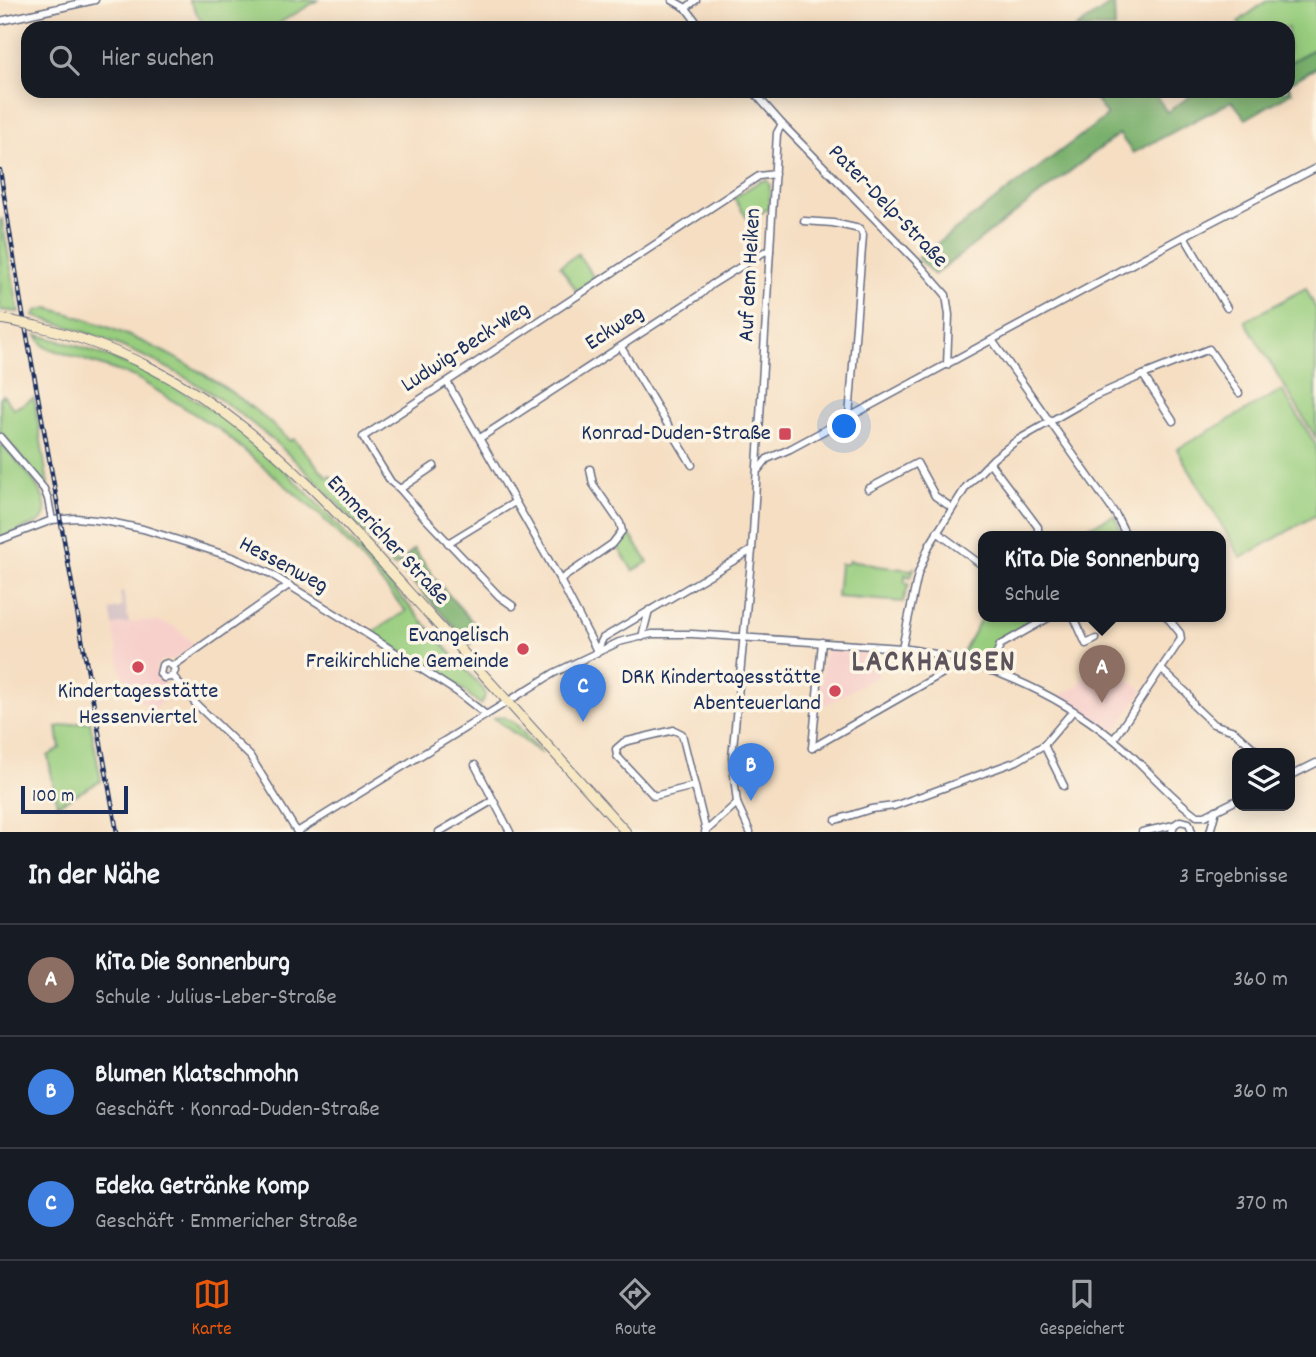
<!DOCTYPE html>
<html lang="de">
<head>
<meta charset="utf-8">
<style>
	body { margin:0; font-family:Dekko,sans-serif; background:#20242c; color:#f1f3f6 }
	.controls { position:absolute; right:21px; bottom:21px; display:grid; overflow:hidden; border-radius:14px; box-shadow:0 4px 18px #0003 }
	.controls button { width:63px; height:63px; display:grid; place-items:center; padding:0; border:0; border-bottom:2px solid #363941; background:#171b24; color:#f1f3f6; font:35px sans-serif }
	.scale { position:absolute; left:21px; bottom:18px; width:107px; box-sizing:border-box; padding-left:7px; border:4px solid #1b2f5e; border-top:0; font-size:19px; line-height:24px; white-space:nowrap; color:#1b2f5e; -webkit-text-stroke:5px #fcf5e5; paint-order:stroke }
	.you { position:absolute; left:845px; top:427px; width:24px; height:24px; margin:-18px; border:5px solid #fff; border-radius:50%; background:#1a73e8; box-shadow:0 0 0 10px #1a73e833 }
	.badge { display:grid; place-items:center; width:46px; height:46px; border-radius:50%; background:#ea580c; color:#fff; font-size:23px; font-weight:700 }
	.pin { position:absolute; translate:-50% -58px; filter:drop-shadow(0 2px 4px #0008) }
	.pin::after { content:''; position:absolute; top:37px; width:24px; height:21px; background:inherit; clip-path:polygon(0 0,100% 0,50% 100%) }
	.popup { position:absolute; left:978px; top:531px; width:248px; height:91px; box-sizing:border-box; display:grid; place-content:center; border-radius:14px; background:#171b24; filter:drop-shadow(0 2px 5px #0005); font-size:23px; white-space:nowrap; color:#9ea1a6 }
	.popup b { font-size:26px; color:#f1f3f6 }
	.popup::after { content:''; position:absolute; left:50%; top:100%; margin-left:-14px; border:14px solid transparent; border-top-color:#171b24 }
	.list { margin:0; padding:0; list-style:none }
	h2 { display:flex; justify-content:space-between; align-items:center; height:91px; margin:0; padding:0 28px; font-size:30px }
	h2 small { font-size:23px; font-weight:400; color:#9ea1a6 }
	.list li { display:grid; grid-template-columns:46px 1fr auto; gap:21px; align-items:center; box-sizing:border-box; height:112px; padding:0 28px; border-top:2px solid #363941 }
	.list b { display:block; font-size:26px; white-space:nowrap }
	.list p { margin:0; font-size:23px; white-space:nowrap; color:#9ea1a6 }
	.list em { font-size:23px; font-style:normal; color:#9ea1a6 }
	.icon { flex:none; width:38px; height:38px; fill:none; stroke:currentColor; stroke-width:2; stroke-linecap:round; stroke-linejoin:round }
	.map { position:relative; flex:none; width:1316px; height:832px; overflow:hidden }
	.search { position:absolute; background:#171b24; box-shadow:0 4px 18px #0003; left:21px; right:21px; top:21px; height:77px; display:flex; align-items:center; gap:18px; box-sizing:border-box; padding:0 24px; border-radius:21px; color:#9ea1a6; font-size:26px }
	.sheet { height:427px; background:#171b24 }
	nav { display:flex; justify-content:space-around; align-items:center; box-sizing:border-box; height:98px; border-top:2px solid #363941; background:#171b24; font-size:19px; color:#9ea1a6 }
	nav a { display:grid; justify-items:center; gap:4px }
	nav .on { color:#ea580c }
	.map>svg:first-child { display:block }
	.built { fill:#f7d0cc }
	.industrial { fill:#d2bec3 }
	.green { fill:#98cd7e; stroke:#5a7e6e; stroke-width:2 }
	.forest { fill:#7ab06d; stroke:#4a7066; stroke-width:2 }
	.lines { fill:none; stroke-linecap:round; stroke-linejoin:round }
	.street-casing { stroke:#676c81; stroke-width:9 }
	.secondary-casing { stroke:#676c81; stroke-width:11 }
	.street { stroke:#fff; stroke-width:6 }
	.secondary { stroke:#f7e8c3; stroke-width:9 }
	.rail-casing { stroke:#1b2f5e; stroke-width:4.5 }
	.rail { stroke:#fcf5e5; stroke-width:2; stroke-dasharray:5; stroke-linecap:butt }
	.secondary-bridge-casing { stroke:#676c81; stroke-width:11; stroke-linecap:butt }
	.secondary-bridge { stroke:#f7e8c3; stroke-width:9 }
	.poi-dot { fill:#d1495b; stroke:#fcf5e5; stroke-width:2.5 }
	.labels { text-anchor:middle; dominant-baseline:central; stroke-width:7; stroke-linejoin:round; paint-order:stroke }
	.street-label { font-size:23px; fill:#1b2f5e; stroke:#fcf5e5 }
	.poi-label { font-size:23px; fill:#1b2f5e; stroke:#fcf5e5; text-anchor:end }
	.district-label { font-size:30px; font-weight:bold; letter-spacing:2px; fill:#5c535c; stroke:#fcf5e5 }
</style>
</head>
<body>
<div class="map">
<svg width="1316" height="832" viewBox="0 0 1316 832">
	<rect width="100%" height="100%" fill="#fcf5e5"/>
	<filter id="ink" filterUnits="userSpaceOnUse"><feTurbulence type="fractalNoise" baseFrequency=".0143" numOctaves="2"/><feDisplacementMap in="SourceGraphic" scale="14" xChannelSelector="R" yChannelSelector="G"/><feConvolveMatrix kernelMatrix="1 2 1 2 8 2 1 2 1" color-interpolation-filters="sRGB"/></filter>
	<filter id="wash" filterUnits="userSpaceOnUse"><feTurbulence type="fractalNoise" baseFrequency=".00686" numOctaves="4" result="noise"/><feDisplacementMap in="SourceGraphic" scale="28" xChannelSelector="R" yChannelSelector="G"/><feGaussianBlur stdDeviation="1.57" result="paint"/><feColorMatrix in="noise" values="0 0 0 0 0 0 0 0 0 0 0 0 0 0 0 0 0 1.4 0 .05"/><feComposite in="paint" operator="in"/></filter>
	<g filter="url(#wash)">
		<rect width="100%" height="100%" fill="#f5dec2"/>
		<g class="built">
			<polygon points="141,621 159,622 175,627 195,645 173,660 162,660 156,666 157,677 173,690 153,711 133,694 127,684 121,670 113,625"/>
			<polygon points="828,650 868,653 879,675 819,708 824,653"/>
			<polygon points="1105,664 1143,690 1119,726 1114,729 1106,723 1100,723 1058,696 1077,687 1091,667"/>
		</g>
		<polygon class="industrial" points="123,591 129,623 113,625 110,610 122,607 120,592"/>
		<g class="green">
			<polygon points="189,0 318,0 271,28 206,28"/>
			<polygon points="1268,0 1316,0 1316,48 1288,63 1288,28 1243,28 1238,22"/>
			<polygon points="767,180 770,186 769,208 749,221 734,198 760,181"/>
			<polygon points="2,219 17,302 19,312 0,310 0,221"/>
			<polygon points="578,254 596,281 578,293 560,266"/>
			<polygon points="1306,288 1316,309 1316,438 1245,321"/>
			<path d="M48 308C136 331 225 377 290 441L294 439 327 477 330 475 355 510 377 534 375 536 399 564 394 567C348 515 303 462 248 420 184 369 111 338 34 316L36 311Z"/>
			<path d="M37 335C88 347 135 365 181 391 256 434 314 498 370 562 408 605 446 647 484 690L485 696 481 705 462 689 371 633 406 611 353 549 319 514 220 430 135 377 45 347Z"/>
			<polygon points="1282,390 1316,445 1316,515 1241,558 1177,449"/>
			<polygon points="3,395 14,409 34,398 48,484 45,486 0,432 0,398"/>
			<path d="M3 445C16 461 61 502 40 522L0 538V447Z"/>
			<polygon points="1114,515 1124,537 1068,537"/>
			<polygon points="622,536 631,536 648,562 633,571 616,544"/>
			<polygon points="850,560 856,563 858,561 877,566 911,570 914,568 911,577 905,575 905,583 909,583 903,602 837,597 840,564 847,564"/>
			<polygon points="983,615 983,617 1040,617 999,640 987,665 960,654 963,652"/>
			<polygon points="504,717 516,724 542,754 494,718"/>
			<polygon points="90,721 101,781 57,805 48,756 60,748 57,727"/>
		</g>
		<g class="forest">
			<polygon points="1114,2 1115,28 1076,28"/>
			<polygon points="1316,48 1316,68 1288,84 1292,92 1246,119 1232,101 1133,153 1119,134 934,275 918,258 1107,116 1090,91 1153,91 1167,112 1198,91 1288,91 1288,63"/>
			<polygon points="414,549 439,584 484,635 470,644 403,572 404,569 399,564"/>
		</g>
	</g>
	<g filter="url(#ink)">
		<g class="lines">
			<g class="street-casing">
				<g id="street">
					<polyline points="672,0 686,8 701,28"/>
					<polyline points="686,8 696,0"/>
					<polyline points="0,21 95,0"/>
					<polyline points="753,91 782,124 919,264 946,295 949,315 947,365"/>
					<polyline points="804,221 833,223 860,229 863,235 849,417"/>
					<polyline points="1184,236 1227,308"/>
					<polyline points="992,340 1116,515 1127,537"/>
					<polyline points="621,347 692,465"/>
					<polyline points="447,382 560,580 597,651"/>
					<polyline points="1173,421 1143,375 1209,349 1239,393"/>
					<polyline points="0,437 44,489 48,499 52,520"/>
					<polyline points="480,438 701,294 711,285 764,252 770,251"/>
					<polyline points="990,463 1038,527 1038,536"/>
					<polyline points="759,469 767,459 790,449 1184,236 1316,168"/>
					<polyline points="400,489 434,466"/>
					<polyline points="868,489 917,463 935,496 952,508"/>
					<polyline points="937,532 983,566"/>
					<polyline points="0,540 52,520 76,518 105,521 143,529 232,557 269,573 342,618 457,692 485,714"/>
					<polyline points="448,543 515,502"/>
					<polyline points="560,580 612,544 622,531 620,523 593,484 590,469"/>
					<polyline points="513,606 499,596 425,518 400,489 391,482 363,437 759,176 775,174"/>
					<polyline points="1074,617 1086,644 1096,639"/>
					<polyline points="642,637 649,610"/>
					<polyline points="902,648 918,574 929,546 966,487 994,458 1016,441 1093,397 1143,375"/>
					<polyline points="597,651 603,638 752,550"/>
					<polyline points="173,666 175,671 171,677 164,678 160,674 162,665 167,663 173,666 289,585"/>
					<polyline points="1162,670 1188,694 1194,706 1213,724 1234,731 1259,753"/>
					<polyline points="991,671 1000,645 1050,617"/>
					<polyline points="173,676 195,703 250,756 297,832"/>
					<polyline points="1114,739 1181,639 1180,633 1167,617"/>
					<polyline points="1044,745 1064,786"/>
					<polyline points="812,748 964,661"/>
					<polyline points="812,748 822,642"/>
					<polyline points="475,765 510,832"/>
					<polyline points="1290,776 1316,763"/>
					<polyline points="694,786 654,796 617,756 616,749 624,742 674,730 682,734 706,831"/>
					<polyline points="836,820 871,809 894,806 1017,761 1044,745 1073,711"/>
					<path d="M297 832 554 673 619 642 652 634H692L902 648C978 659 1053 690 1113 739 1142 762 1166 794 1197 816H1205L1237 800"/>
					<polyline points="439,832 492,801"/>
					<polyline points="705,832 737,803"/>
					<polyline points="750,832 737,803 732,758 752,550 777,133 782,124"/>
					<polyline points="1142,832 1174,825"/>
					<polyline points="1172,832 1174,825 1180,821 1189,823 1192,832"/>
					<polyline points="1210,832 1216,810"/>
				</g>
			</g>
			<g class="secondary-casing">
				<g id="secondary">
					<polyline points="0,319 12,321"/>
					<path d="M36 326C219 370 313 486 433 619 497 690 562 761 626 832"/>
				</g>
			</g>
			<use href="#street" class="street"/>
			<use href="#secondary" class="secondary"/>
			<g class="rail-casing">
				<polyline id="rail" points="0,170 21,303 117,832"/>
			</g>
			<use href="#rail" class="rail"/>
			<g class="secondary-bridge-casing">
				<polyline id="secondary-bridge" points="12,321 36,326"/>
			</g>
			<use href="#secondary-bridge" class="secondary-bridge"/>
		</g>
	</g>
	<g class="poi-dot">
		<rect x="778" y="427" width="14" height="14" rx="3.5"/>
		<circle cx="523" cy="649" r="7"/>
		<circle cx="138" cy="667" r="7"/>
		<circle cx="835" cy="691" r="7"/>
	</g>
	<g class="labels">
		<g class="street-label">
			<text transform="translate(887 207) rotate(46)">Pater-Delp-Straße</text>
			<text transform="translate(751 275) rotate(-87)">Auf dem Heiken</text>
			<text transform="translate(615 329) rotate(-33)">Eckweg</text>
			<text transform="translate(466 348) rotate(-33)">Ludwig-Beck-Weg</text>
			<text transform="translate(387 541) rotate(47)">Emmericher Straße</text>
			<text transform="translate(283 566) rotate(28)">Hessenweg</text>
		</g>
		<g class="poi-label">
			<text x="771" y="434">Konrad-Duden-Straße</text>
			<text x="509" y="636">Evangelisch<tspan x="509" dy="26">Freikirchliche Gemeinde</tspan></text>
			<text x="821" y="678">DRK Kindertagesstätte<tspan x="821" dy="26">Abenteuerland</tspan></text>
			<text x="138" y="692" text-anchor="middle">Kindertagesstätte<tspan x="138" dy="26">Hessenviertel</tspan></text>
		</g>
		<g class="district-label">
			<text x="934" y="664">LACKHAUSEN</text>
		</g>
	</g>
</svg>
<div class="controls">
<button><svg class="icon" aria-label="layers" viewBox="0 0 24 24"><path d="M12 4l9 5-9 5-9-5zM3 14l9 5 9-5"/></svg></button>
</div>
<div class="scale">100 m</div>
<div class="you"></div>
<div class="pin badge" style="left:1102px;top:703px;background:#8d6e63">A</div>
<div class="popup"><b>KiTa Die Sonnenburg</b>Schule</div>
<div class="pin badge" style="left:751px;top:801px;background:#3f7fe0">B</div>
<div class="pin badge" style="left:583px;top:722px;background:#3f7fe0">C</div>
<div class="search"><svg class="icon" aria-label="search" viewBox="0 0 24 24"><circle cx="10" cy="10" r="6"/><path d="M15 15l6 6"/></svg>Hier suchen</div>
</div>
<section class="sheet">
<h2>In der Nähe<small>3 Ergebnisse</small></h2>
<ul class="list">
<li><span class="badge" style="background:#8d6e63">A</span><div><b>KiTa Die Sonnenburg</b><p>Schule · Julius-Leber-Straße</p></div><em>360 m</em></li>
<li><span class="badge" style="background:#3f7fe0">B</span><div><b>Blumen Klatschmohn</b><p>Geschäft · Konrad-Duden-Straße</p></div><em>360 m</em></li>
<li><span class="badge" style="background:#3f7fe0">C</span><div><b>Edeka Getränke Komp</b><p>Geschäft · Emmericher Straße</p></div><em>370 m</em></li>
</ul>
</section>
<nav>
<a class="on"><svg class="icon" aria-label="map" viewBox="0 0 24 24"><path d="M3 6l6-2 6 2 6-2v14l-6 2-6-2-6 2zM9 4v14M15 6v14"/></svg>Karte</a>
<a><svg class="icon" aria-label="directions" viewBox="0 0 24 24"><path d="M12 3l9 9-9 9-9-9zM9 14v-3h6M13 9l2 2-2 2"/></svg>Route</a>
<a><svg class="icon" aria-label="saved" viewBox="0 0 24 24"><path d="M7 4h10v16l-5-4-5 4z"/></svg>Gespeichert</a>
</nav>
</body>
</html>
